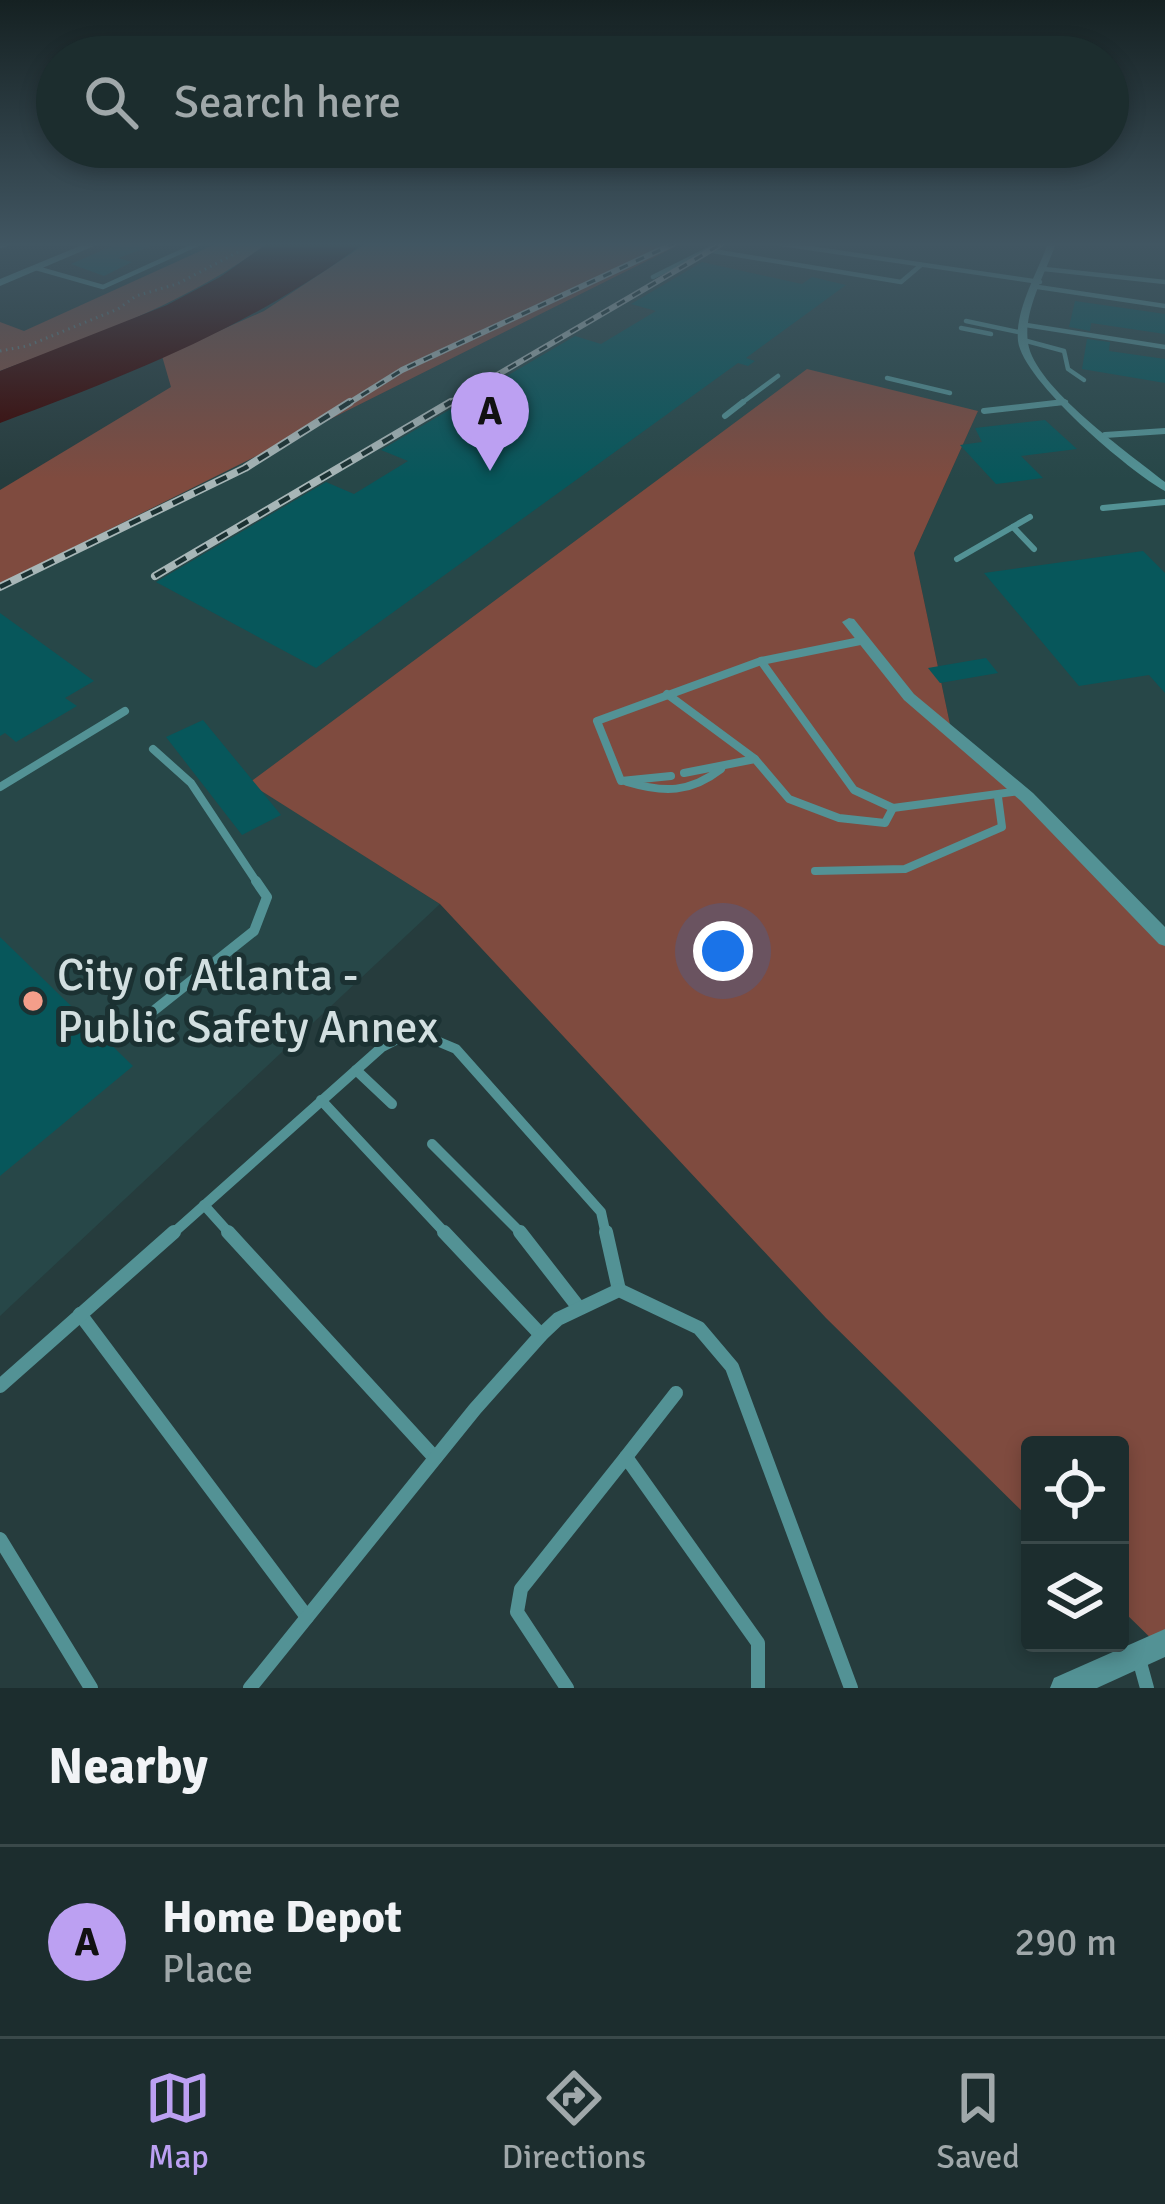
<!DOCTYPE html>
<html lang="en">
<head>
<meta charset="utf-8">
<style>
	body { margin:0; font-family:Signika,sans-serif; background:#29393a; color:#f1f3f6 }
	.controls { position:absolute; right:36px; bottom:36px; display:grid; overflow:hidden; border-radius:12px; box-shadow:0 6px 18px #0003 }
	.controls button { width:108px; height:108px; display:grid; place-items:center; padding:0; border:0; border-bottom:3px solid #3a494a; background:#1c2d2e; color:#f1f3f6; font:60px sans-serif }
	.you { position:absolute; left:723px; top:951px; width:42px; height:42px; margin:-30px; border:9px solid #fff; border-radius:50%; background:#1a73e8; box-shadow:0 0 0 18px #1a73e833 }
	.badge { display:grid; place-items:center; width:78px; height:78px; border-radius:50%; background:#bca0f2; color:#111; font-size:39px; font-weight:700 }
	.pin { position:absolute; translate:-50% -99px; filter:drop-shadow(0 3px 6px #0008) }
	.pin::after { content:''; position:absolute; top:63px; width:42px; height:36px; background:inherit; clip-path:polygon(0 0,100% 0,50% 100%) }
	.list { margin:0; padding:0; list-style:none }
	h2 { display:flex; justify-content:space-between; align-items:center; height:156px; margin:0; padding:0 48px; font-size:51px }
	h2 small { font-size:39px; font-weight:400; color:#a0a8aa }
	.list li { display:grid; grid-template-columns:78px 1fr auto; gap:36px; align-items:center; box-sizing:border-box; height:192px; padding:0 48px; border-top:3px solid #3a494a }
	.list b { display:block; font-size:45px; white-space:nowrap }
	.list p { margin:0; font-size:39px; white-space:nowrap; color:#a0a8aa }
	.list em { font-size:39px; font-style:normal; color:#a0a8aa }
	.icon { flex:none; width:66px; height:66px; fill:none; stroke:currentColor; stroke-width:2; stroke-linecap:round; stroke-linejoin:round }
	.map { position:relative; flex:none; width:1165px; height:1688px; overflow:hidden }
	.search { position:absolute; background:#1c2d2e; box-shadow:0 6px 18px #0003; left:36px; right:36px; top:36px; height:132px; display:flex; align-items:center; gap:30px; box-sizing:border-box; padding:0 42px; border-radius:66px; color:#a0a8aa; font-size:45px }
	.sheet { height:348px; background:#1c2d2e }
	nav { display:flex; justify-content:space-around; align-items:center; box-sizing:border-box; height:168px; border-top:3px solid #3a494a; background:#1c2d2e; font-size:33px; color:#a0a8aa }
	nav a { display:grid; justify-items:center; gap:6px }
	nav .on { color:#bca0f2 }
	.map>svg:first-child { display:block }
	.built { fill:#274748 }
	.green { fill:#7f4b3f }
	.water { fill:#3a0300 }
	.building { fill:#07575b }
	.lines { fill:none; stroke-linecap:round; stroke-linejoin:round }
	.path { stroke:#6a7d7e; stroke-width:3; stroke-dasharray:1.5 4.5; stroke-linecap:butt }
	.service-far4 { stroke:#539295; stroke-width:4.5 }
	.service-far3 { stroke:#539295; stroke-width:6 }
	.service-far2 { stroke:#539295; stroke-width:8 }
	.service-far1 { stroke:#539295; stroke-width:10 }
	.service { stroke:#539295; stroke-width:14 }
	.minor { fill:#539295; fill-rule:evenodd }
	.tertiary { fill:#539295; fill-rule:evenodd }
	.rail-far1-casing { stroke:#a7b6b7; stroke-width:6 }
	.rail-casing { stroke:#a7b6b7; stroke-width:8 }
	.rail-far1 { stroke:#1b3132; stroke-width:3; stroke-dasharray:9; stroke-linecap:butt }
	.rail { stroke:#1b3132; stroke-width:4.5; stroke-dasharray:12; stroke-linecap:butt }
	.poi-dot { fill:#f49e8a; stroke:#1b3132; stroke-width:4.5 }
	.labels { text-anchor:middle; dominant-baseline:central; stroke-width:10; stroke-linejoin:round; paint-order:stroke }
	.poi-label { font-size:45px; fill:#d2dfe0; stroke:#1b3132; text-anchor:start }
</style>
</head>
<body>
<div class="map">
<svg width="1165" height="1688" viewBox="0 0 1165 1688">
	<rect width="100%" height="100%" fill="#263c3d"/>
	<polygon class="built" points="683,243 1165,243 1165,946 951,729 914,553 978,411 250,783 440,904 0,1316 0,584"/>
	<g class="green">
		<path d="M218 243H268C187 303 94 336 0 371V322L24 331Z"/>
		<polygon points="367,243 683,243 0,584 0,490 171,387 162,356 264,311"/>
		<polygon points="807,369 978,411 914,553 951,729 1165,946 1165,1652 1120,1608 1120,1445 1030,1445 1030,1519 826,1318 440,904 249,783"/>
	</g>
	<path class="water" d="M268 243H364C255 325 127 376 0 423V371L167 305 220 277Z"/>
	<g class="building">
		<polygon points="119,243 160,243 118,258 132,262 104,276 71,264"/>
		<polygon points="702,262 802,284 812,277 846,285 746,358 755,361 748,366 738,363 316,668 156,582 326,482 354,494 408,461 381,450 575,336 601,344 656,311 631,304"/>
		<polygon points="1075,301 1165,314 1165,334 1091,323 1090,331 1069,327"/>
		<polygon points="1087,339 1110,342 1109,351 1165,359 1165,383 1082,369"/>
		<polygon points="1045,420 1077,449 1021,456 1043,478 996,484 960,445 982,442 975,428"/>
		<polygon points="1143,551 1165,573 1165,693 1149,675 1079,686 984,573"/>
		<polygon points="0,613 94,681 65,698 77,706 16,742 5,733 0,736"/>
		<polygon points="986,658 998,673 940,683 928,668"/>
		<polygon points="203,720 281,815 242,835 166,737"/>
		<polygon points="0,937 133,1066 0,1176"/>
	</g>
	<g class="lines">
		<polyline class="path" points="0,351 27,346 118,309 136,296 177,284 238,252"/>
		<g class="service-far4">
			<polyline points="775,243 1040,282"/>
			<polyline points="0,246 9,243"/>
			<polyline points="707,250 901,282 921,265"/>
			<polyline points="36,268 103,287 200,243"/>
			<polyline points="1044,269 1165,282"/>
			<polyline points="653,277 721,243"/>
			<polyline points="1038,287 1165,306"/>
			<polyline points="966,321 1023,333"/>
			<polyline points="1026,325 1165,347"/>
			<polyline points="961,328 991,334"/>
			<polyline points="1023,340 1064,351 1068,369 1084,380"/>
			<polyline points="887,378 950,393"/>
			<polyline points="739,405 778,376"/>
			<polyline points="1037,405 1066,402"/>
		</g>
		<g class="service-far3">
			<polyline points="984,411 1064,402"/>
			<polyline points="725,416 743,402"/>
			<polyline points="1105,435 1165,431"/>
			<polyline points="1103,508 1165,502"/>
			<polyline points="1013,527 1034,549"/>
			<polyline points="957,559 1030,517"/>
		</g>
		<g class="service-far2">
			<polyline points="761,661 854,790 893,808"/>
			<polyline points="667,694 755,759"/>
			<polyline points="153,749 191,783 258,884"/>
			<polyline points="684,773 755,759 789,799 839,818 885,823 893,808 1020,791"/>
			<polyline points="671,776 621,781 597,721 761,661 865,640"/>
			<path d="M627 782C664 793 690 793 721 769"/>
			<polyline points="0,787 125,711"/>
			<polyline points="815,871 905,869 1002,827 998,797"/>
		</g>
		<g class="service-far1">
			<polyline points="137,1024 254,931 267,897 256,881"/>
			<polyline points="356,1070 392,1104"/>
			<polyline points="321,1100 447,1235"/>
			<polyline points="432,1144 523,1235"/>
			<polyline points="204,1205 231,1235"/>
			<polyline points="171,1235 382,1047 413,1031 456,1049 601,1212 606,1235"/>
		</g>
		<g class="service">
			<polyline points="228,1232 435,1458"/>
			<polyline points="444,1232 541,1335"/>
			<polyline points="520,1232 579,1308"/>
			<polyline points="606,1232 619,1290"/>
			<polyline points="80,1314 307,1617"/>
			<polyline points="0,1386 174,1232"/>
			<polyline points="626,1457 676,1393"/>
			<polyline points="0,1539 91,1688"/>
			<polyline points="1139,1659 1147,1688"/>
			<polyline points="250,1688 475,1409 541,1335 558,1319 619,1290 699,1328 732,1367 851,1688"/>
			<polyline points="567,1688 517,1612 521,1589 626,1457 758,1643 758,1688"/>
		</g>
		<g class="minor">
			<path d="M1048 243H1056C1046 273 1023 310 1028 343 1035 388 1129 453 1165 482V491C1130 472 1023 381 1018 341 1015 309 1038 272 1048 243Z"/>
			<polygon points="849,618 854,619 914,694 1033,793 1165,927 1165,946 1159,944 1021,801 904,700 842,622"/>
			<polygon points="1165,1629 1165,1657 1097,1688 1050,1688 1054,1678"/>
		</g>
		<polygon class="tertiary" points="87,243 101,243 0,286 0,279"/>
		<g class="rail-far1-casing">
			<g id="rail-far1">
				<polyline points="346,405 402,370 675,243"/>
				<polyline points="446,405 723,243"/>
			</g>
		</g>
		<g class="rail-casing">
			<g id="rail">
				<polyline points="155,576 451,402"/>
				<polyline points="0,587 245,468 350,402"/>
			</g>
		</g>
		<use href="#rail-far1" class="rail-far1"/>
		<use href="#rail" class="rail"/>
	</g>
	<linearGradient id="sky" x2="0" y2="1"><stop stop-color="#152122"/><stop offset="0.51" stop-color="#415662"/><stop offset="1" stop-color="#415662" stop-opacity="0"/></linearGradient>
	<rect width="1165" height="479" fill="url(#sky)"/>
	<circle class="poi-dot" cx="33" cy="1001" r="12"/>
	<g class="labels">
		<g class="poi-label">
			<text x="57" y="975">City of Atlanta -<tspan x="57" dy="52">Public Safety Annex</tspan></text>
		</g>
	</g>
</svg>
<div class="controls">
<button><svg class="icon" aria-label="locate" viewBox="0 0 24 24"><circle cx="12" cy="12" r="6"/><path d="M12 2v4M12 18v4M2 12h4M18 12h4"/></svg></button>
<button><svg class="icon" aria-label="layers" viewBox="0 0 24 24"><path d="M12 4l9 5-9 5-9-5zM3 14l9 5 9-5"/></svg></button>
</div>
<div class="you"></div>
<div class="pin badge" style="left:490px;top:471px">A</div>
<div class="search"><svg class="icon" aria-label="search" viewBox="0 0 24 24"><circle cx="10" cy="10" r="6"/><path d="M15 15l6 6"/></svg>Search here</div>
</div>
<section class="sheet">
<h2>Nearby<small></small></h2>
<ul class="list">
<li><span class="badge">A</span><div><b>Home Depot</b><p>Place</p></div><em>290 m</em></li>
</ul>
</section>
<nav>
<a class="on"><svg class="icon" aria-label="map" viewBox="0 0 24 24"><path d="M3 6l6-2 6 2 6-2v14l-6 2-6-2-6 2zM9 4v14M15 6v14"/></svg>Map</a>
<a><svg class="icon" aria-label="directions" viewBox="0 0 24 24"><path d="M12 3l9 9-9 9-9-9zM9 14v-3h6M13 9l2 2-2 2"/></svg>Directions</a>
<a><svg class="icon" aria-label="saved" viewBox="0 0 24 24"><path d="M7 4h10v16l-5-4-5 4z"/></svg>Saved</a>
</nav>
</body>
</html>
